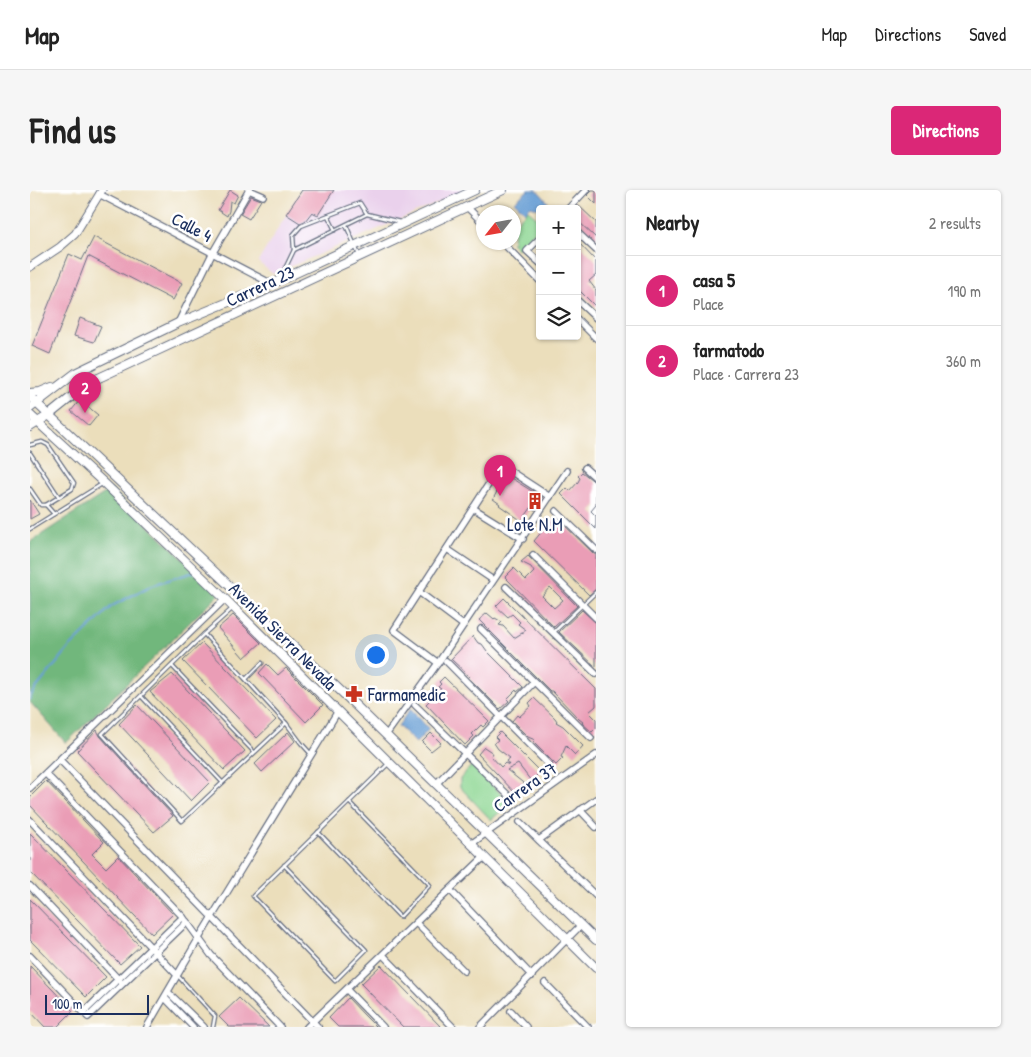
<!DOCTYPE html>
<html lang="en">
<head>
<meta charset="utf-8">
<style>
	body { margin:0; font-family:"Patrick Hand",sans-serif; background:#f6f6f6; color:#222 }
	.controls { position:absolute; right:15px; top:15px; display:grid; overflow:hidden; border-radius:5px; box-shadow:0 1px 4px #0004 }
	.controls button { width:45px; height:45px; display:grid; place-items:center; padding:0; border:0; border-bottom:1px solid #e0e0e0; background:#fff; color:#222; font:25px sans-serif }
	.compass { position:absolute; left:446px; top:15px; width:45px; height:45px; border-radius:50%; background:#fff; box-shadow:0 1px 4px #0004; rotate:239deg }
	.scale { position:absolute; left:15px; bottom:12px; width:104px; box-sizing:border-box; padding-left:5px; border:2px solid #1b2f5e; border-top:0; font-size:14px; line-height:18px; white-space:nowrap; color:#1b2f5e; -webkit-text-stroke:4px #fff; paint-order:stroke }
	.you { position:absolute; left:345px; top:464px; width:18px; height:18px; margin:-12px; border:4px solid #fff; border-radius:50%; background:#1a73e8; box-shadow:0 0 0 8px #1a73e833 }
	.badge { display:grid; place-items:center; width:32px; height:32px; border-radius:50%; background:#db2777; color:#fff; font-size:16px; font-weight:700 }
	.pin { position:absolute; translate:-50% -41px; filter:drop-shadow(0 1px 2px #0008) }
	.pin::after { content:''; position:absolute; top:26px; width:18px; height:15px; background:inherit; clip-path:polygon(0 0,100% 0,50% 100%) }
	.list { margin:0; padding:0; list-style:none }
	h2 { display:flex; justify-content:space-between; align-items:center; height:65px; margin:0; padding:0 20px; font-size:21px }
	h2 small { font-size:16px; font-weight:400; color:#767676 }
	.list li { display:grid; grid-template-columns:32px 1fr auto; gap:15px; align-items:center; box-sizing:border-box; height:70px; padding:0 20px; border-top:1px solid #e0e0e0 }
	.list b { display:block; font-size:19px; white-space:nowrap }
	.list p { margin:0; font-size:16px; white-space:nowrap; color:#767676 }
	.list em { font-size:16px; font-style:normal; color:#767676 }
	.icon { flex:none; width:28px; height:28px; fill:none; stroke:currentColor; stroke-width:2; stroke-linecap:round; stroke-linejoin:round }
	.map { position:relative; flex:none; width:566px; height:837px; overflow:hidden; border-radius:5px }
	header { display:flex; align-items:center; gap:30px; box-sizing:border-box; height:70px; padding:0 25px; background:#fff; border-bottom:1px solid #e0e0e0 }
	header strong { font-size:24px }
	nav { display:flex; gap:28px; margin-inline-start:auto; font-size:18px }
	.intro { display:flex; align-items:center; justify-content:space-between; box-sizing:border-box; height:120px; padding:0 30px }
	h1 { margin:0; font-size:35px }
	.button { padding:12px 22px; border-radius:5px; background:#db2777; color:#fff; font-size:18px; font-weight:700 }
	main { display:flex; gap:30px; padding:0 30px }
	aside { flex:1; background:#fff; border-radius:5px; box-shadow:0 1px 4px #0004 }
	.map>svg:first-child { display:block }
	.built { fill:#ead1ec }
	.green { fill:#8cd692; stroke:#548278 }
	.forest { fill:#71b77c; stroke:#46736d }
	.water { fill:#679ed4; stroke:#416699 }
	.lines { fill:none; stroke-linecap:round; stroke-linejoin:round }
	.stream { stroke:#679ed4; stroke-width:2 }
	.building { fill:#ea9db6; fill-rule:evenodd }
	.service-casing { stroke:#646c7f; stroke-width:5 }
	.minor-casing { stroke:#646c7f; stroke-width:8 }
	.tertiary-casing { stroke:#646c7f; stroke-width:9 }
	.secondary-casing { stroke:#646c7f; stroke-width:10 }
	.service { stroke:#fff; stroke-width:2.5 }
	.minor { stroke:#fff; stroke-width:5.5 }
	.tertiary { stroke:#fff; stroke-width:7 }
	.secondary { stroke:#fff; stroke-width:8 }
	.labels { text-anchor:middle; dominant-baseline:central; stroke-width:5; stroke-linejoin:round; paint-order:stroke }
	.street-label { font-size:18px; fill:#1b2f5e; stroke:#fff }
	.poi-label { font-size:18px; fill:#1b2f5e; stroke:#fff }
</style>
</head>
<body>
<header>
<strong>Map</strong>
<nav><a>Map</a><a>Directions</a><a>Saved</a></nav>
</header>
<div class="intro"><h1>Find us</h1><a class="button">Directions</a></div>
<main>
<div class="map">
<svg width="566" height="837" viewBox="0 0 566 837">
	<rect width="100%" height="100%" fill="#fff"/>
	<filter id="ink" filterUnits="userSpaceOnUse"><feTurbulence type="fractalNoise" baseFrequency=".02" numOctaves="2"/><feDisplacementMap in="SourceGraphic" scale="10" xChannelSelector="R" yChannelSelector="G"/><feConvolveMatrix kernelMatrix="1 2 1 2 8 2 1 2 1" color-interpolation-filters="sRGB"/></filter>
	<filter id="wash" filterUnits="userSpaceOnUse"><feTurbulence type="fractalNoise" baseFrequency=".0096" numOctaves="4" result="noise"/><feDisplacementMap in="SourceGraphic" scale="20" xChannelSelector="R" yChannelSelector="G"/><feGaussianBlur stdDeviation="1.12" result="paint"/><feColorMatrix in="noise" values="0 0 0 0 0 0 0 0 0 0 0 0 0 0 0 0 0 1.4 0 .05"/><feComposite in="paint" operator="in"/></filter>
	<g filter="url(#wash)">
		<rect width="100%" height="100%" fill="#ebdebb"/>
		<polygon class="built" points="271,0 433,0 434,2 243,84 228,72"/>
		<g class="green">
			<polygon points="498,20 510,30 510,36 487,59 481,53 483,52 484,34"/>
			<polygon points="442,575 480,613 461,630 430,597 430,589"/>
		</g>
		<polygon class="forest" points="81,299 189,404 36,553 0,512 0,352"/>
		<g class="water">
			<polygon points="498,0 507,0 518,12 513,19 510,19 501,16 495,22 485,12"/>
			<polygon points="380,519 399,539 386,553 368,536"/>
		</g>
		<g class="lines">
			<polyline class="stream" points="0,509 3,502 39,458 82,416 122,395 164,382"/>
		</g>
		<g id="blocks">
			<g class="building">
				<polygon points="200,0 208,5 204,13 200,11 199,21 197,26 188,20"/>
				<polygon points="272,0 304,0 288,25 282,22 275,31 270,33 256,24"/>
				<polygon points="562,0 566,0 566,14 557,5"/>
				<polygon points="221,6 231,10 219,29 210,24"/>
				<polygon points="548,15 566,32 566,48 547,30"/>
				<polygon points="64,47 152,93 143,110 58,66 20,164 2,156 39,64 52,70"/>
				<polygon points="547,51 566,71 566,85 559,91 566,100 566,117 547,98"/>
				<polygon points="50,128 71,136 64,152 44,146"/>
				<polygon points="50,210 68,225 59,236 41,221"/>
				<polygon points="552,282 566,293 566,315 561,321 566,326 566,339 531,304 537,298 540,301 548,292 550,288 548,286"/>
				<polygon points="476,285 513,308 505,320 501,318 492,331 469,315 470,314 463,309"/>
				<polygon points="0,310 9,324 0,329"/>
				<polygon points="527,328 563,363 566,365 566,399 559,405 504,351 518,334"/>
				<path d="M498 366 547 416 524 437 475 387 484 378 496 390 504 382 501 377 491 372ZM520 397 533 410 524 418 512 406Z"/>
				<polygon points="474,408 566,499 566,516 559,522 566,529 566,538 562,542 552,533 553,532 549,529 522,501 520,501 449,430 457,423 464,429 465,428 472,432 469,435 473,436 484,448 492,443 493,444 493,442 496,440 488,434 490,432 482,424 478,427 466,416"/>
				<polygon points="552,420 566,433 566,477 529,442"/>
				<polygon points="203,425 231,453 214,468 188,438"/>
				<polygon points="443,446 448,453 452,454 457,461 493,497 487,502 486,500 477,509 479,511 470,519 439,488 440,487 421,469"/>
				<polygon points="172,453 246,530 227,548 153,471"/>
				<polygon points="237,474 248,485 256,478 293,515 276,532 229,483"/>
				<polygon points="142,484 215,561 194,580 120,502"/>
				<polygon points="414,487 459,531 453,537 451,535 442,544 444,546 435,555 396,514 411,499 408,497 411,494 409,492"/>
				<polygon points="504,508 525,528 527,531 526,532 533,536 553,556 545,565 536,556 531,567 533,568 526,575 503,552 505,550 498,547 482,531 487,525 489,527 501,516 499,513"/>
				<polygon points="107,515 180,592 161,611 89,534"/>
				<polygon points="67,540 70,546 143,626 124,642 47,561"/>
				<polygon points="258,542 265,551 232,582 225,574"/>
				<polygon points="470,542 510,582 501,591 488,574 477,580 497,596 487,605 448,564 454,557 463,563 461,566 471,577 475,573 479,575 476,571 480,568 468,559 464,553 468,550 465,547"/>
				<polygon points="401,543 411,553 401,561 392,552"/>
				<polygon points="16,591 74,652 62,664 76,678 88,666 143,724 122,744 0,615 0,607"/>
				<polygon points="0,643 110,756 90,774 0,682"/>
				<polygon points="0,709 76,787 56,807 0,750"/>
				<polygon points="351,775 411,837 373,837 331,794"/>
				<polygon points="0,776 43,821 27,837 15,837 0,821"/>
				<polygon points="209,808 239,837 199,837 189,827"/>
				<polygon points="318,808 334,825 346,837 308,837 299,828"/>
			</g>
		</g>
	</g>
	<g filter="url(#ink)">
		<use href="#blocks" fill-opacity="0" stroke="#646c7f" stroke-width="1"/>
		<g class="lines">
			<g class="service-casing">
				<g id="service">
					<polyline points="298,26 305,40"/>
					<polyline points="316,35 329,65"/>
					<polyline points="264,60 337,24"/>
					<polyline points="251,87 264,60 263,45 271,36 330,13 337,24 370,32"/>
					<polyline points="0,255 12,252 18,255 44,293 42,299 16,315"/>
					<polyline points="0,263 29,307"/>
					<polyline points="0,299 11,315 16,315 24,324"/>
					<polyline points="0,339 72,294"/>
					<polyline points="203,418 174,444 72,544 152,631 256,533"/>
					<polyline points="524,442 566,402"/>
					<polyline points="174,444 256,533 271,553 281,564"/>
					<polyline points="142,476 224,562"/>
					<polyline points="216,489 232,473"/>
					<polyline points="111,506 192,592"/>
					<polyline points="288,642 370,727 400,695 319,612"/>
					<polyline points="254,675 336,760 305,791 223,706 358,574"/>
					<polyline points="148,786 185,826 183,837"/>
				</g>
			</g>
			<g class="minor-casing">
				<g id="minor">
					<polyline points="219,0 233,6"/>
					<polyline points="69,4 242,94"/>
					<polyline points="437,17 453,33"/>
					<polyline points="538,19 556,0"/>
					<polyline points="547,42 566,60"/>
					<polyline points="510,48 497,61 510,73"/>
					<polyline points="472,52 510,91"/>
					<polyline points="547,110 566,128"/>
					<polyline points="547,129 566,148"/>
					<polyline points="148,133 182,64 219,0"/>
					<polyline points="555,278 566,288"/>
					<polyline points="443,318 493,349"/>
					<polyline points="526,321 566,360"/>
					<polyline points="417,359 463,390"/>
					<polyline points="503,365 566,428"/>
					<polyline points="476,397 566,484"/>
					<polyline points="389,402 433,435"/>
					<polyline points="451,439 561,548"/>
					<polyline points="416,471 519,575"/>
					<polyline points="408,473 364,440 471,275 520,307"/>
					<polyline points="385,515 477,604"/>
					<polyline points="356,545 408,473 537,281"/>
					<polyline points="30,570 288,837"/>
					<polyline points="16,584 153,727 181,765 250,837"/>
					<polyline points="406,594 504,492"/>
					<polyline points="0,598 195,409"/>
					<polyline points="550,620 566,637"/>
					<polyline points="0,630 147,785"/>
					<polyline points="490,632 566,706"/>
					<polyline points="509,650 566,609"/>
					<polyline points="441,654 566,565"/>
					<polyline points="0,696 90,791"/>
					<polyline points="420,700 502,786"/>
					<polyline points="386,733 434,781"/>
					<polyline points="353,765 423,837"/>
					<polyline points="0,766 58,827 157,732"/>
					<polyline points="515,793 558,837"/>
					<polyline points="317,800 353,837"/>
					<polyline points="138,802 174,837"/>
					<polyline points="135,808 163,837"/>
					<polyline points="481,821 496,837"/>
					<polyline points="54,822 153,727"/>
					<polyline points="117,837 169,748 308,521"/>
					<polyline points="277,837 454,667"/>
					<polyline points="450,837 551,735"/>
				</g>
			</g>
			<g class="tertiary-casing">
				<polyline id="tertiary" points="0,77 30,57 45,44 72,0"/>
			</g>
			<g class="secondary-casing">
				<g id="secondary">
					<polyline points="0,203 10,202 22,197"/>
					<polyline points="0,207 316,506 566,750"/>
					<polyline points="0,218 47,182 148,133 242,94 445,0"/>
					<polyline points="0,225 74,293 195,409 566,778"/>
					<polyline points="0,237 19,225 60,192 473,0"/>
				</g>
			</g>
			<use href="#service" class="service"/>
			<use href="#minor" class="minor"/>
			<use href="#tertiary" class="tertiary"/>
			<use href="#secondary" class="secondary"/>
		</g>
	</g>
	<defs>
		<g id="building-bare" transform="scale(1.35)"><path d="M-4-6H4V6H1V3H-1V6H-4ZM-2.5-4.3h1.7v1.8h-1.7ZM.8-4.3h1.7v1.8H.8ZM-2.5-1h1.7V.8h-1.7ZM.8-1h1.7V.8H.8Z" fill="#c8321e" stroke="#fff" stroke-width="2.5" paint-order="stroke"/></g>
		<g id="pharmacy-bare" transform="scale(1.35)"><path d="M-2-6h4v4h4v4h-4v4h-4v-4h-4v-4h4Z" fill="#c8321e" stroke="#fff" stroke-width="2.5" paint-order="stroke"/></g>
	</defs>
	<g fill-rule="evenodd">
		<use href="#building-bare" x="505" y="311"/>
		<use href="#pharmacy-bare" x="324" y="504"/>
	</g>
	<g class="labels">
		<g class="street-label">
			<text transform="translate(162 37) rotate(28)">Calle 4</text>
			<text transform="translate(230 96) rotate(-25)">Carrera 23</text>
			<text transform="translate(253 446) rotate(45)">Avenida Sierra Nevada</text>
			<text transform="translate(495 597) rotate(-35)">Carrera 37</text>
		</g>
		<g class="poi-label">
			<text x="505" y="334">Lote N.M</text>
			<text x="338" y="504" text-anchor="start">Farmamedic</text>
		</g>
	</g>
</svg>
<div class="controls">
<button>+</button>
<button>−</button>
<button><svg class="icon" aria-label="layers" viewBox="0 0 24 24"><path d="M12 4l9 5-9 5-9-5zM3 14l9 5 9-5"/></svg></button>
</div>
<svg class="compass" viewBox="-18 -18 36 36"><path d="M0-13l5 13h-10z" fill="#e53935"/><path d="M0 13l5-13h-10z" fill="#767676"/></svg>
<div class="scale">100 m</div>
<div class="you"></div>
<div class="pin badge" style="left:470px;top:306px">1</div>
<div class="pin badge" style="left:55px;top:223px">2</div>
</div>
<aside>
<h2>Nearby<small>2 results</small></h2>
<ul class="list">
<li><span class="badge">1</span><div><b>casa 5</b><p>Place</p></div><em>190 m</em></li>
<li><span class="badge">2</span><div><b>farmatodo</b><p>Place · Carrera 23</p></div><em>360 m</em></li>
</ul>
</aside>
</main>
</body>
</html>
